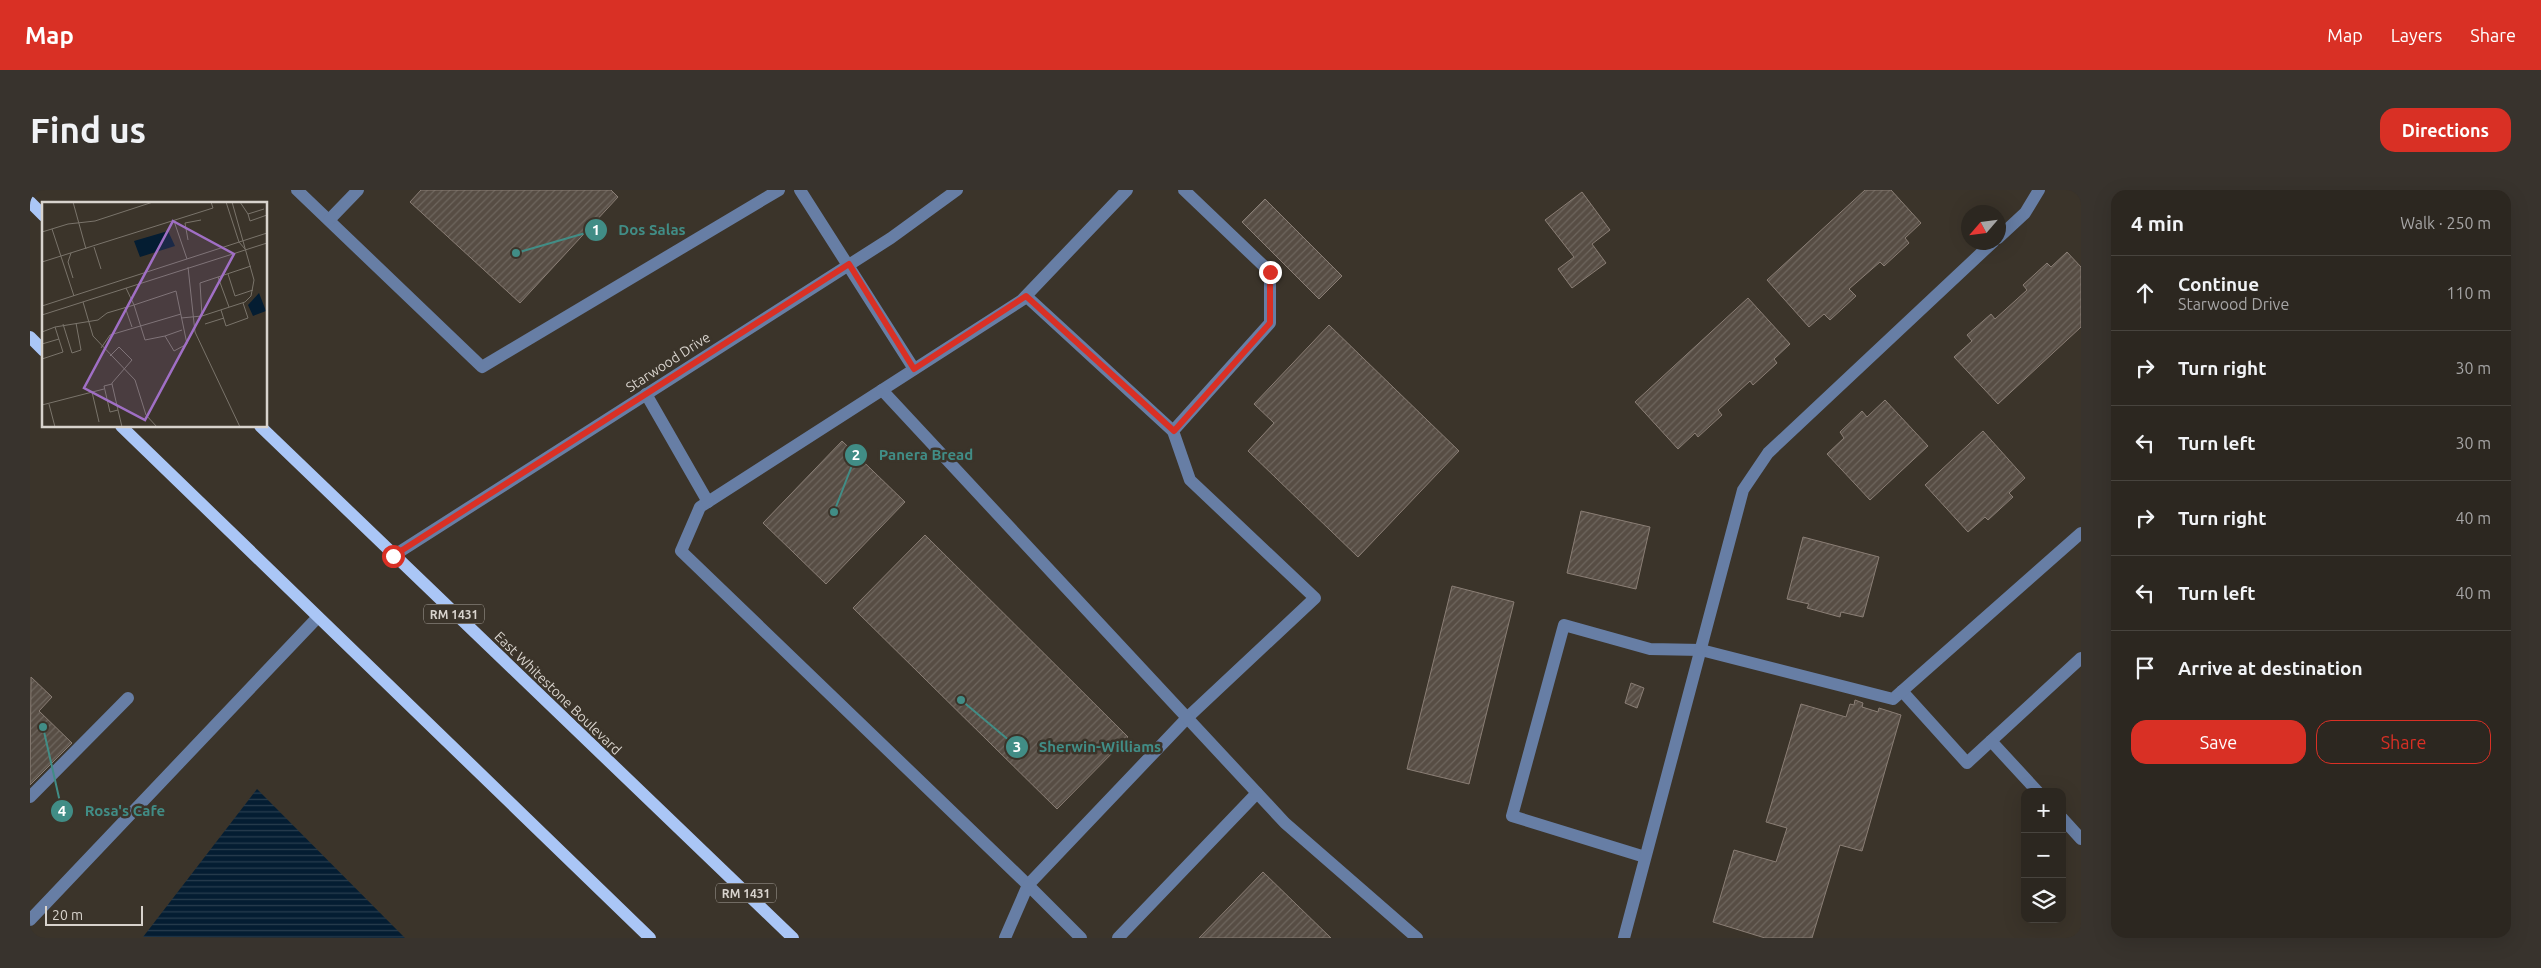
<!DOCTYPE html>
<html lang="en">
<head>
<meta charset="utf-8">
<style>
	body { margin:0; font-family:Ubuntu,sans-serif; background:#38332d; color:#f1f3f6 }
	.controls { position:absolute; right:15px; bottom:15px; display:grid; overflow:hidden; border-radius:10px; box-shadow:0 5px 20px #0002 }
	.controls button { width:45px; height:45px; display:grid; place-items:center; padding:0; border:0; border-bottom:1px solid #48443e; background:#2c2720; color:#f1f3f6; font:25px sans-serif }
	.compass { position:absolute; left:1931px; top:15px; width:45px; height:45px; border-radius:50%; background:#2c2720; box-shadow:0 5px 20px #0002; rotate:242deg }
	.scale { position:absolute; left:15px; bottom:12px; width:98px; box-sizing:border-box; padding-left:5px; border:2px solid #d8d3cd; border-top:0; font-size:14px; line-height:18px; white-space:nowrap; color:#d8d3cd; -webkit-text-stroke:4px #3b342a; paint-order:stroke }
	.stop { position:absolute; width:15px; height:15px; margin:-11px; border:4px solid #d93025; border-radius:50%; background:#fff }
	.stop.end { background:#d93025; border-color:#fff; box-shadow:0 1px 5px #0008 }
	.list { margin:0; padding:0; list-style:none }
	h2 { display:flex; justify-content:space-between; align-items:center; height:65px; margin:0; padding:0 20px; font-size:21px }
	h2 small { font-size:16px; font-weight:400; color:#a6a5a5 }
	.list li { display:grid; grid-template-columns:32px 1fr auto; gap:15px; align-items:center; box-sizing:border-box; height:75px; padding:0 20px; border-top:1px solid #48443e }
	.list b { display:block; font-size:19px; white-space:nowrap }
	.list p { margin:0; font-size:16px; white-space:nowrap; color:#a6a5a5 }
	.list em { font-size:16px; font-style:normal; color:#a6a5a5 }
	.actions { display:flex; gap:10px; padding:15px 20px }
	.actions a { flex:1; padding:11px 0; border:1px solid #d93025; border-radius:15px; text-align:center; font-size:18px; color:#d93025 }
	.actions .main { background:#d93025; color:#fff }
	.icon { flex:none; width:28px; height:28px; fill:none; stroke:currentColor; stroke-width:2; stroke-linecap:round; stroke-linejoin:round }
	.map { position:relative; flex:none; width:2051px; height:748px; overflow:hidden; border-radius:15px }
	header { display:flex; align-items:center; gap:30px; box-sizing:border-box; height:70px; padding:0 25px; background:#d93025; color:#fff }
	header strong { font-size:24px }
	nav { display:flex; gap:28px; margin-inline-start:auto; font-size:18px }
	.intro { display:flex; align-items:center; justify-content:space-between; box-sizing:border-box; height:120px; padding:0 30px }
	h1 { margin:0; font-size:35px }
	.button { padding:12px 22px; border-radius:15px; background:#d93025; color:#fff; font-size:18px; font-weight:700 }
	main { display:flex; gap:30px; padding:0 30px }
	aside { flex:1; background:#2c2720; border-radius:15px; box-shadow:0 5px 20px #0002 }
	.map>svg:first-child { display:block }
	.water { fill:url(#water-rules) }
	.building { fill:url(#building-hatch); stroke:#8a7e75 }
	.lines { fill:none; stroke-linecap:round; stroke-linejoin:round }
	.minor { stroke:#677ea5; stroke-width:12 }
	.major { stroke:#aac6f6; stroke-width:12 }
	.route { stroke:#d93025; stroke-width:6 }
	.labels { text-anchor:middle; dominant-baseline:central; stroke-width:5; stroke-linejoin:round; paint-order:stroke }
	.shield { fill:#3b342a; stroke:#a9a39c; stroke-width:1 }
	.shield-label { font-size:12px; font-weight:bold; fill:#d8d3cd }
	.street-label { font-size:14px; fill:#d8d3cd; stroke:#3b342a }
	.inset-road { fill:none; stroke:#7a746b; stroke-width:1 }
	.view { fill:#a06fc5; fill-opacity:0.15; stroke:#a06fc5; stroke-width:2.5 }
	.inset-edge { fill:none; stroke:#d8d3cd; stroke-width:2.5 }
	.leader { fill:none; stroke:#418d86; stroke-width:2 }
	.callout-dot { fill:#418d86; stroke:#3b342a; stroke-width:2 }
	.mark-label { font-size:15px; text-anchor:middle; font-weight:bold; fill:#fff }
	.callout-label { font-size:15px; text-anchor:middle; font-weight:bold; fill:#418d86; stroke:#3b342a; stroke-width:5; stroke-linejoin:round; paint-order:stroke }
</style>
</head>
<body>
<header>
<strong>Map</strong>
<nav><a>Map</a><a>Layers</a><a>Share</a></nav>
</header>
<div class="intro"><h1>Find us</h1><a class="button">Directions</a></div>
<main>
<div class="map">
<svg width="2051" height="748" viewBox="0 0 2051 748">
	<defs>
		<pattern id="water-rules" width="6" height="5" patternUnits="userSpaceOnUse" patternTransform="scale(1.25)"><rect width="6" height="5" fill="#041d32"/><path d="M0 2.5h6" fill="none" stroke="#283d4e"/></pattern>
		<pattern id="building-hatch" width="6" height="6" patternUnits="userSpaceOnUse" patternTransform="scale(1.25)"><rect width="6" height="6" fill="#574d44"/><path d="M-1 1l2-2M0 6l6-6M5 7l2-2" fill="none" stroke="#6e665e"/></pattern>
	</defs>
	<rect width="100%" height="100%" fill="#3b342a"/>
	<polygon class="water" points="227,599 375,748 113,747"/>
	<g class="building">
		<polygon points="391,0 581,0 588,7 490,113 380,12"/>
		<polygon points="1835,0 1861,0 1891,33 1875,48 1879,53 1854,76 1850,72 1819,99 1826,106 1800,130 1794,124 1779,137 1737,90"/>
		<polygon points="1552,2 1580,40 1562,54 1576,73 1542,98 1528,79 1544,67 1515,30"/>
		<polygon points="1235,9 1312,86 1289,109 1212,32"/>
		<polygon points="2037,62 2051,77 2051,137 1968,214 1924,167 1942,151 1937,145 1961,124 1965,129 1997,100 1993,95 2017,73 2021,77"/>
		<polygon points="1718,108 1760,154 1744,169 1747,173 1723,195 1720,191 1688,220 1692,225 1668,247 1665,243 1648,259 1605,212"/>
		<polygon points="1299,135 1429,261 1328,367 1218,261 1244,233 1224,214"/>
		<polygon points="1855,210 1898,256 1840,310 1797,264 1814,248 1810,242 1832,221 1837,227"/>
		<polygon points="1953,241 1995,288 1979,303 1983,307 1958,330 1955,327 1938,342 1895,295"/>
		<polygon points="812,251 875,312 796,394 733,333"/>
		<polygon points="1551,321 1620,337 1606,399 1537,383"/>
		<polygon points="895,345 1098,547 1027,619 823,418"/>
		<polygon points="1773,347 1849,367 1833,427 1811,422 1810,427 1777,418 1779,414 1757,409"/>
		<polygon points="1422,396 1484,412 1439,594 1377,579"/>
		<polygon points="1,487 22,507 9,521 42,553 0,595"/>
		<polygon points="1601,493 1614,498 1607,518 1595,513"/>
		<polygon points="1825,510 1833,513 1832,517 1848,522 1849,518 1871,525 1832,661 1810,655 1782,748 1735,748 1683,732 1704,660 1746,672 1757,638 1736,632 1771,514 1816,527 1820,514 1824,515"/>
		<polygon points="1233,682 1301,748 1169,748"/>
	</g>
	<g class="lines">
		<g class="minor">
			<polyline points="267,0 452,177 749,0"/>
			<polyline points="770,0 884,179"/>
			<polyline points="1097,0 992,110 670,317 651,361 998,695 1158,527 1285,408 1160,290 1143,241 1240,133 1240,82 1154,0"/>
			<polyline points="299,30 328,0"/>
			<polyline points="1968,48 1995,23 2009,0"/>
			<polyline points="996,106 1143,241"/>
			<polyline points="852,200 1255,633 1387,748"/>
			<polyline points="616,204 678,312"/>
			<polyline points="363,366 861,48 927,0"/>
			<polyline points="1872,501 1937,573 2051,468"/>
			<polyline points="1961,551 2008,602"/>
			<polyline points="0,607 98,508"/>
			<polyline points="2032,628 2051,649"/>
			<polyline points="1615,667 1482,626 1534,435 1620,459 1671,460 1863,509 2051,343"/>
			<polyline points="0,730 288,427"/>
			<polyline points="975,748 998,695 1051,748"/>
			<polyline points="1088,748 1227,603"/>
			<polyline points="1594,748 1713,300 1738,263 1963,52"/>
		</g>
		<g class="major">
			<polyline points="0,12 14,26"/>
			<polyline points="0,147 14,161"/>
			<polyline points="91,236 620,748"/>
			<polyline points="230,236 763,748"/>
		</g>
	</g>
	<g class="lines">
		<polyline class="route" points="363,366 819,74 884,179 996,106 1144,241 1240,133 1240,82"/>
	</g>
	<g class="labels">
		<g class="shield">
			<rect x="394" y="414.5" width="60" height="19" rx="4"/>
			<rect x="686" y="693.5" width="60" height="19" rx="4"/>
		</g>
		<g class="shield-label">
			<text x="424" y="424">RM 1431</text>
			<text x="716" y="703">RM 1431</text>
		</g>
		<g class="street-label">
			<text transform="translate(638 172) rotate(-33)">Starwood Drive</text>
			<text transform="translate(528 503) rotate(44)">East Whitestone Boulevard</text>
		</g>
	</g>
	<g transform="translate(12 12)">
		<rect width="225" height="225" fill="#3b342a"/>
		<path d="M126 29 133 44 98 55 92 39ZM217 91 224 109 211 114 206 103Z" fill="#041d32"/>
		<path class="inset-road" d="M31 0 44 47M184 0 197 40 203 47M198 0 206 12 222 7M206 12 208 19 225 13M132 19 145 57M10 27 32 94M0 30 26 22 53 19 111 0M146 38 143 21 159 18M52 45 59 67M29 51 26 60 31 76M0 60 171 6 169 0M146 65 153 130 198 225M186 72 193 94 211 88M176 75 187 105M134 89 145 142 132 149 123 134 103 138 92 103ZM41 100 51 134 93 178 104 213 115 225M0 104 225 31M83 105 90 125M179 108 184 124 206 116 201 101M0 113 225 41M160 114 158 81 209 64M139 116 160 114 203 100 209 94 212 78 190 0M21 122 30 151 39 148 34 121M163 122 182 116M13 125 56 118 65 111 92 103 84 86M0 130 13 125 21 150 0 157M123 134 140 128M0 142 17 137M59 146 68 133 139 112M68 154 77 145 90 158 70 181V182L76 208 68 210 62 184 70 182M50 190 57 220M7 202 13 225M0 203 62 187M76 208 80 225"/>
		<path class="view" d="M131 19 192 52 103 218 42 186Z"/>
		<rect width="225" height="225" class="inset-edge"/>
	</g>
	<path class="leader" d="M486 63L566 40M804 322L826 265M931 510L987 557M13 537L32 621"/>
	<g class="callout-dot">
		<circle cx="486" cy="63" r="5"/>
		<circle cx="804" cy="322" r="5"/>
		<circle cx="931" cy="510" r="5"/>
		<circle cx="13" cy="537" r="5"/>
		<circle cx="566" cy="40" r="12"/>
		<circle cx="826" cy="265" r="12"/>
		<circle cx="987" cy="557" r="12"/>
		<circle cx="32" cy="621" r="12"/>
	</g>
	<g class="mark-label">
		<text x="566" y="45">1</text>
		<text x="826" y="270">2</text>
		<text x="987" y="562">3</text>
		<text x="32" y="626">4</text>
	</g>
	<g class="callout-label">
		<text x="622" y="45">Dos Salas</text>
		<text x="896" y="270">Panera Bread</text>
		<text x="1070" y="562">Sherwin-Williams</text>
		<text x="95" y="626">Rosa's Cafe</text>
	</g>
</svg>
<div class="controls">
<button>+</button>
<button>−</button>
<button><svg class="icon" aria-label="layers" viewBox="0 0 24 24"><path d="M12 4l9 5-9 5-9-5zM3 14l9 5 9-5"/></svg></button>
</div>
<svg class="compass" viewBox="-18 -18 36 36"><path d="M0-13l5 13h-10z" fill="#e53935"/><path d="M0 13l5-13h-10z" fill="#a6a5a5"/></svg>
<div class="scale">20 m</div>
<div class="stop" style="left:363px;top:366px"></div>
<div class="stop end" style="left:1240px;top:82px"></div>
</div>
<aside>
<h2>4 min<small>Walk · 250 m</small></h2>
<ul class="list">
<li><svg class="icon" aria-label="ahead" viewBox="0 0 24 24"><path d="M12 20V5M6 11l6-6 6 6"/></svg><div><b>Continue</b><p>Starwood Drive</p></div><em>110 m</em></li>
<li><svg class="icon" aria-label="right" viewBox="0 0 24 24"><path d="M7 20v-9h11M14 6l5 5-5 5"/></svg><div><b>Turn right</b></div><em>30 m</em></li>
<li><svg class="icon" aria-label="left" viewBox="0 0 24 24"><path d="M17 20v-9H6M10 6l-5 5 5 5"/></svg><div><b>Turn left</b></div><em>30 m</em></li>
<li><svg class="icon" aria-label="right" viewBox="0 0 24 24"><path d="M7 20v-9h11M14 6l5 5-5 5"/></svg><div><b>Turn right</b></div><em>40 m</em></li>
<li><svg class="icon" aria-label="left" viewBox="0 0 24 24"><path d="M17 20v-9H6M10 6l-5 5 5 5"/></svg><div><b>Turn left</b></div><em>40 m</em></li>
<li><svg class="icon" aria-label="arrive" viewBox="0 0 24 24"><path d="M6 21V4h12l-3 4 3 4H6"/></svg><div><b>Arrive at destination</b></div></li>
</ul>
<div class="actions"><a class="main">Save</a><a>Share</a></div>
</aside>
</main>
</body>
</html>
